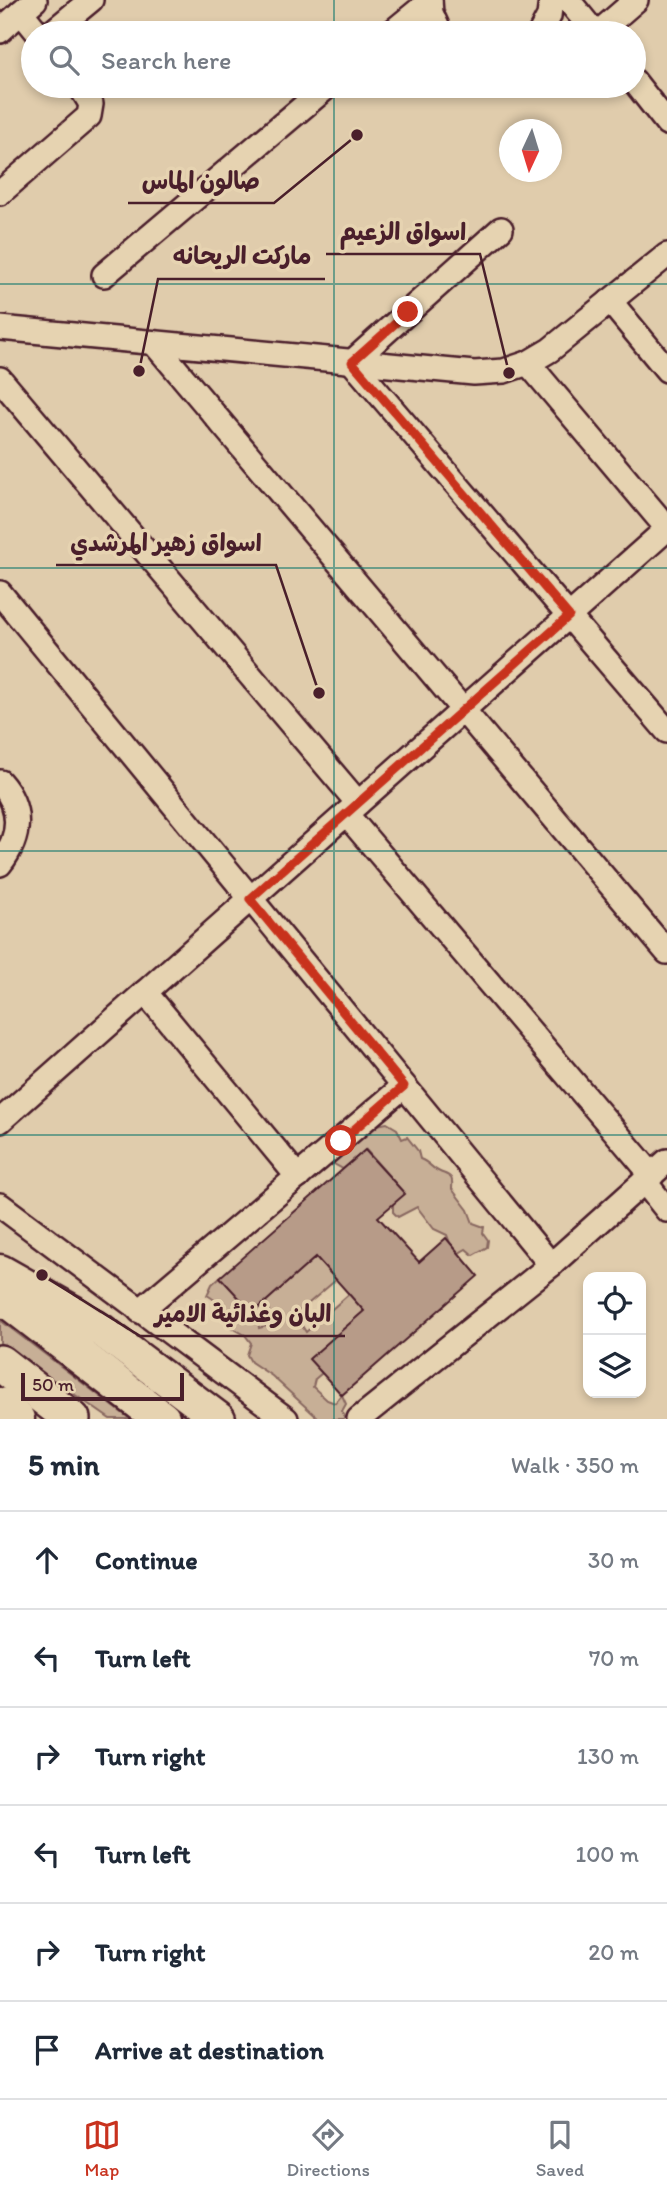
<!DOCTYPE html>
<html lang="en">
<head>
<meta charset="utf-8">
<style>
	body { margin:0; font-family:Itim,"Playpen Sans Arabic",sans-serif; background:#f6f6f7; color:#1f2937 }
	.controls { position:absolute; right:21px; bottom:21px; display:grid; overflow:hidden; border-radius:14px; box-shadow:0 4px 10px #0003 }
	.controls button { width:63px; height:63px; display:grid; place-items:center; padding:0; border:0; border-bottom:2px solid #e0e1e3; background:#fff; color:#1f2937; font:35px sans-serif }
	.compass { position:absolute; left:499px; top:119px; width:63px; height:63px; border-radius:50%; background:#fff; box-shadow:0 4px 10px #0003; rotate:184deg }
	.scale { position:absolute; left:21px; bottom:18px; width:163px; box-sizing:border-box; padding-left:7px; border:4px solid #4a1f2b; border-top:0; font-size:19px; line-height:24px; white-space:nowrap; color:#4a1f2b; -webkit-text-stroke:5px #e6d3b1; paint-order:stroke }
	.stop { position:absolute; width:21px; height:21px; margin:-16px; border:5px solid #c8321e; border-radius:50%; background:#fff }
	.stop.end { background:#c8321e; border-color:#fff; box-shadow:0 2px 7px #0008 }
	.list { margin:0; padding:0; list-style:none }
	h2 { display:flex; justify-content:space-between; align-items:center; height:91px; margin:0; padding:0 28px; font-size:30px }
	h2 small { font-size:23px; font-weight:400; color:#747a83 }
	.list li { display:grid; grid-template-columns:46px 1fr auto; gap:21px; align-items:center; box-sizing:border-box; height:98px; padding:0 28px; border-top:2px solid #e0e1e3 }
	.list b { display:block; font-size:26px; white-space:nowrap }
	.list em { font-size:23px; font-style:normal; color:#747a83 }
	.icon { flex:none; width:38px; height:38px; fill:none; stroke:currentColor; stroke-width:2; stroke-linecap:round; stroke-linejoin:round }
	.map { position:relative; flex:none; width:667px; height:1419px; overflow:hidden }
	.search { position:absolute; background:#fff; box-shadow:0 4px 10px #0003; left:21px; right:21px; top:21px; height:77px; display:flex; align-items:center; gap:18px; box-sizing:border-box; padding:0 24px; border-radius:38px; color:#747a83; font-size:26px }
	.sheet { height:679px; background:#fff }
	nav { display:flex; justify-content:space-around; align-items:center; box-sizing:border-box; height:98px; border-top:2px solid #e0e1e3; background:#fff; font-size:19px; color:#747a83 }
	nav a { display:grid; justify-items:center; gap:4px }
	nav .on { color:#c8321e }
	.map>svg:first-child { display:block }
	.green { fill:#c7af96; stroke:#886760; stroke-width:2 }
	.building { fill:#b79b88; stroke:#4a1f2b; stroke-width:2 }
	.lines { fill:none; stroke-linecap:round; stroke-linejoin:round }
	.street-casing { stroke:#4a1f2b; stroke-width:28 }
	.secondary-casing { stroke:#4a1f2b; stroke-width:37 }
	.primary-casing { stroke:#4a1f2b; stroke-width:40 }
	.street { stroke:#e6d3b1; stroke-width:23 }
	.secondary { stroke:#e6d3b1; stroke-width:32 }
	.primary { stroke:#e6d3b1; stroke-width:35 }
	.route { stroke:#c8321e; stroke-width:9 }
	.grid { fill:none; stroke:#0f766e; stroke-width:2; stroke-opacity:0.55 }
	.leader { fill:none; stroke:#4a1f2b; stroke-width:2.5 }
	.callout-dot { fill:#4a1f2b; stroke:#e6d3b1; stroke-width:2.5 }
	.callout-label { font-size:24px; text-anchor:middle; font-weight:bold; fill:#4a1f2b; stroke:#e6d3b1; stroke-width:7; stroke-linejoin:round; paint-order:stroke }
</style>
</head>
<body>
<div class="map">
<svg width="667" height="1419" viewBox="0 0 667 1419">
	<rect width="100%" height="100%" fill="#e0ccac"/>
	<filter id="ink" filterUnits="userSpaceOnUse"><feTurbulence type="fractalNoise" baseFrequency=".0143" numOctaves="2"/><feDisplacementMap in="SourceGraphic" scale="14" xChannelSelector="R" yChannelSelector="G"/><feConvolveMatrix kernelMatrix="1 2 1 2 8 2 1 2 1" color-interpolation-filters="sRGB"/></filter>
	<g filter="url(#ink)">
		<g class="green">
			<path d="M387 1123 397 1129 402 1139 407 1137 418 1151 420 1159C429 1162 432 1169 440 1172 444 1174 448 1174 451 1178 453 1181 452 1186 452 1189L468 1210 473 1223 484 1227 483 1233 488 1240 487 1247 473 1255 466 1249 459 1253 450 1243 447 1235 434 1229 417 1207 398 1217 393 1212V1204L404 1193 366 1150 343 1169 334 1164 331 1157 367 1127Z"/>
			<path d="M316 1257 336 1280 295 1315 306 1332 349 1294 364 1311 310 1358 322 1373 315 1379 313 1387 327 1400 335 1403 342 1395 346 1404 342 1411 345 1417 343 1419H319L272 1376 251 1362 247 1355 251 1343 245 1335 231 1327C227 1312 221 1303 207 1295L212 1284 220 1277 247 1306 249 1317 258 1320 259 1328 267 1326 269 1311 266 1301Z"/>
			<polygon points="0,1320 130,1419 110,1419 61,1385 47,1378 0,1343"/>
		</g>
		<polygon class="building" points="365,1150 405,1194 378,1217 419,1262 446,1238 478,1276 342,1395 309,1359 364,1311 316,1257 253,1313 220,1277"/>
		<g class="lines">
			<g class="street-casing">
				<g id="street">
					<polyline points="35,0 21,12 38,33"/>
					<polyline points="430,0 431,13 440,33"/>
					<polyline points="568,0 595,33"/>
					<polyline points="0,31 21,12"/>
					<polyline points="51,33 91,0"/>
					<polyline points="391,33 430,1"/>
					<polyline points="540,33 549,16 551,0"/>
					<polyline points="598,33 636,0"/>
					<polyline points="634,81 667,123"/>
					<polyline points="0,193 89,116 91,104 80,86"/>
					<polyline points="501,229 352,362 667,731"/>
					<polyline points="104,275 328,86"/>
					<polyline points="610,301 667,370"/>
					<polyline points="0,328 474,373 504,371 528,363 550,350 667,255"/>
					<polyline points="154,343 667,952"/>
					<polyline points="528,363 667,528"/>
					<polyline points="0,379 358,803"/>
					<polyline points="0,593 551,1265"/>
					<path d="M0 782C23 808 21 837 0 864"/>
					<polyline points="346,814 652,1175"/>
					<polyline points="145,992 298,1177"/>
					<polyline points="0,1121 667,529"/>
					<polyline points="644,1181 667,1210"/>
					<polyline points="0,1205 286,1419"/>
					<polyline points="140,1311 404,1086"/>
					<polyline points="359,1419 551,1265 667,1161"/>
				</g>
			</g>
			<g class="secondary-casing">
				<g id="secondary">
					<polyline points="0,1271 73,1312 102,1331 219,1419"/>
					<polyline points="0,1404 18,1419"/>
				</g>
			</g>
			<g class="primary-casing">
				<g id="primary">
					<polyline points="0,1294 162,1419"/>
					<polyline points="0,1363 72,1419"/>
				</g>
			</g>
			<use href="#street" class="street"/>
			<use href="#secondary" class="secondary"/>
			<use href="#primary" class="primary"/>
		</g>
	</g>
	<g class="lines" filter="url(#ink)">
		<polyline class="route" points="341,1141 404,1086 250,899 569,616 352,362 408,312"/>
	</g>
	<path class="grid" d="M334 0V33M334 86V1419M0 284H667M0 568H667M0 851H667M0 1135H667"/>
	<path class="leader" d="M357 135L274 203H128M509 373L480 254H326M139 371L158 279H325M319 693L276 565H56M42 1275L140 1336H345"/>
	<g class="callout-dot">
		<circle cx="357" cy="135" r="7"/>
		<circle cx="509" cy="373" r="7"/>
		<circle cx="139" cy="371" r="7"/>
		<circle cx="319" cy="693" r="7"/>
		<circle cx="42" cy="1275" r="7"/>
	</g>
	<g class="callout-label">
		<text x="201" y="189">صالون الماس</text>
		<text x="403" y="240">اسواق الزعيم</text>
		<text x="242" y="264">ماركت الريحانه</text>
		<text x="166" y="551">اسواق زهير المرشدي</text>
		<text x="243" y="1322">البان وغذائية الامير</text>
	</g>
</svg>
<div class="controls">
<button><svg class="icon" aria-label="locate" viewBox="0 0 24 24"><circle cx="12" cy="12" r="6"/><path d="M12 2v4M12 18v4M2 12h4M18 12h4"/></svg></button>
<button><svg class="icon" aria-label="layers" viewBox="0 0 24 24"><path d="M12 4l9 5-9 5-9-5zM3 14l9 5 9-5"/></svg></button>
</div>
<svg class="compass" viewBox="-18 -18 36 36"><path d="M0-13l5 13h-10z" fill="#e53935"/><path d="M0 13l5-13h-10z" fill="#747a83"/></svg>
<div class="scale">50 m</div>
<div class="stop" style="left:341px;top:1141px"></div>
<div class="stop end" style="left:408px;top:312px"></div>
<div class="search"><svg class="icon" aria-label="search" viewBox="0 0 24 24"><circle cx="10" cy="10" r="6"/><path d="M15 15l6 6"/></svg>Search here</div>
</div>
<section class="sheet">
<h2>5 min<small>Walk · 350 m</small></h2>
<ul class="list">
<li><svg class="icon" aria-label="ahead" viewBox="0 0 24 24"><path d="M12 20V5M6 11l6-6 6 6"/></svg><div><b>Continue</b></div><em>30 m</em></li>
<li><svg class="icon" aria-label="left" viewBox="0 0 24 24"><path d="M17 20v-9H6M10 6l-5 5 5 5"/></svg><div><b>Turn left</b></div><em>70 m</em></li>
<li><svg class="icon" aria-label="right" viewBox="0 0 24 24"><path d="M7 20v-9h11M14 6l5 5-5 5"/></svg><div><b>Turn right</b></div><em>130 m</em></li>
<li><svg class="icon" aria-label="left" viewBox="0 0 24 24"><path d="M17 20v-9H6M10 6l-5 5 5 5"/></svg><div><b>Turn left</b></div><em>100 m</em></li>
<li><svg class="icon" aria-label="right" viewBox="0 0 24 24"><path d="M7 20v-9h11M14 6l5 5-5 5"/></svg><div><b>Turn right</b></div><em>20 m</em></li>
<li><svg class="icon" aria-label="arrive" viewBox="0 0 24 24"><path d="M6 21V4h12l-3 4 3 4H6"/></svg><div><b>Arrive at destination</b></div></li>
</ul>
</section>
<nav>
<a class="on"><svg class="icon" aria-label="map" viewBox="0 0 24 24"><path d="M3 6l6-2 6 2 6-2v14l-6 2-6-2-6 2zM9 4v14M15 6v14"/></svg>Map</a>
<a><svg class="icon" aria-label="directions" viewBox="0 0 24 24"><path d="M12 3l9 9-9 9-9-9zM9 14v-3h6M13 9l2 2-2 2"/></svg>Directions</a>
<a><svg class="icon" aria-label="saved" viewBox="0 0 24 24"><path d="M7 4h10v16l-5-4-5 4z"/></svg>Saved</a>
</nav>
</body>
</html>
